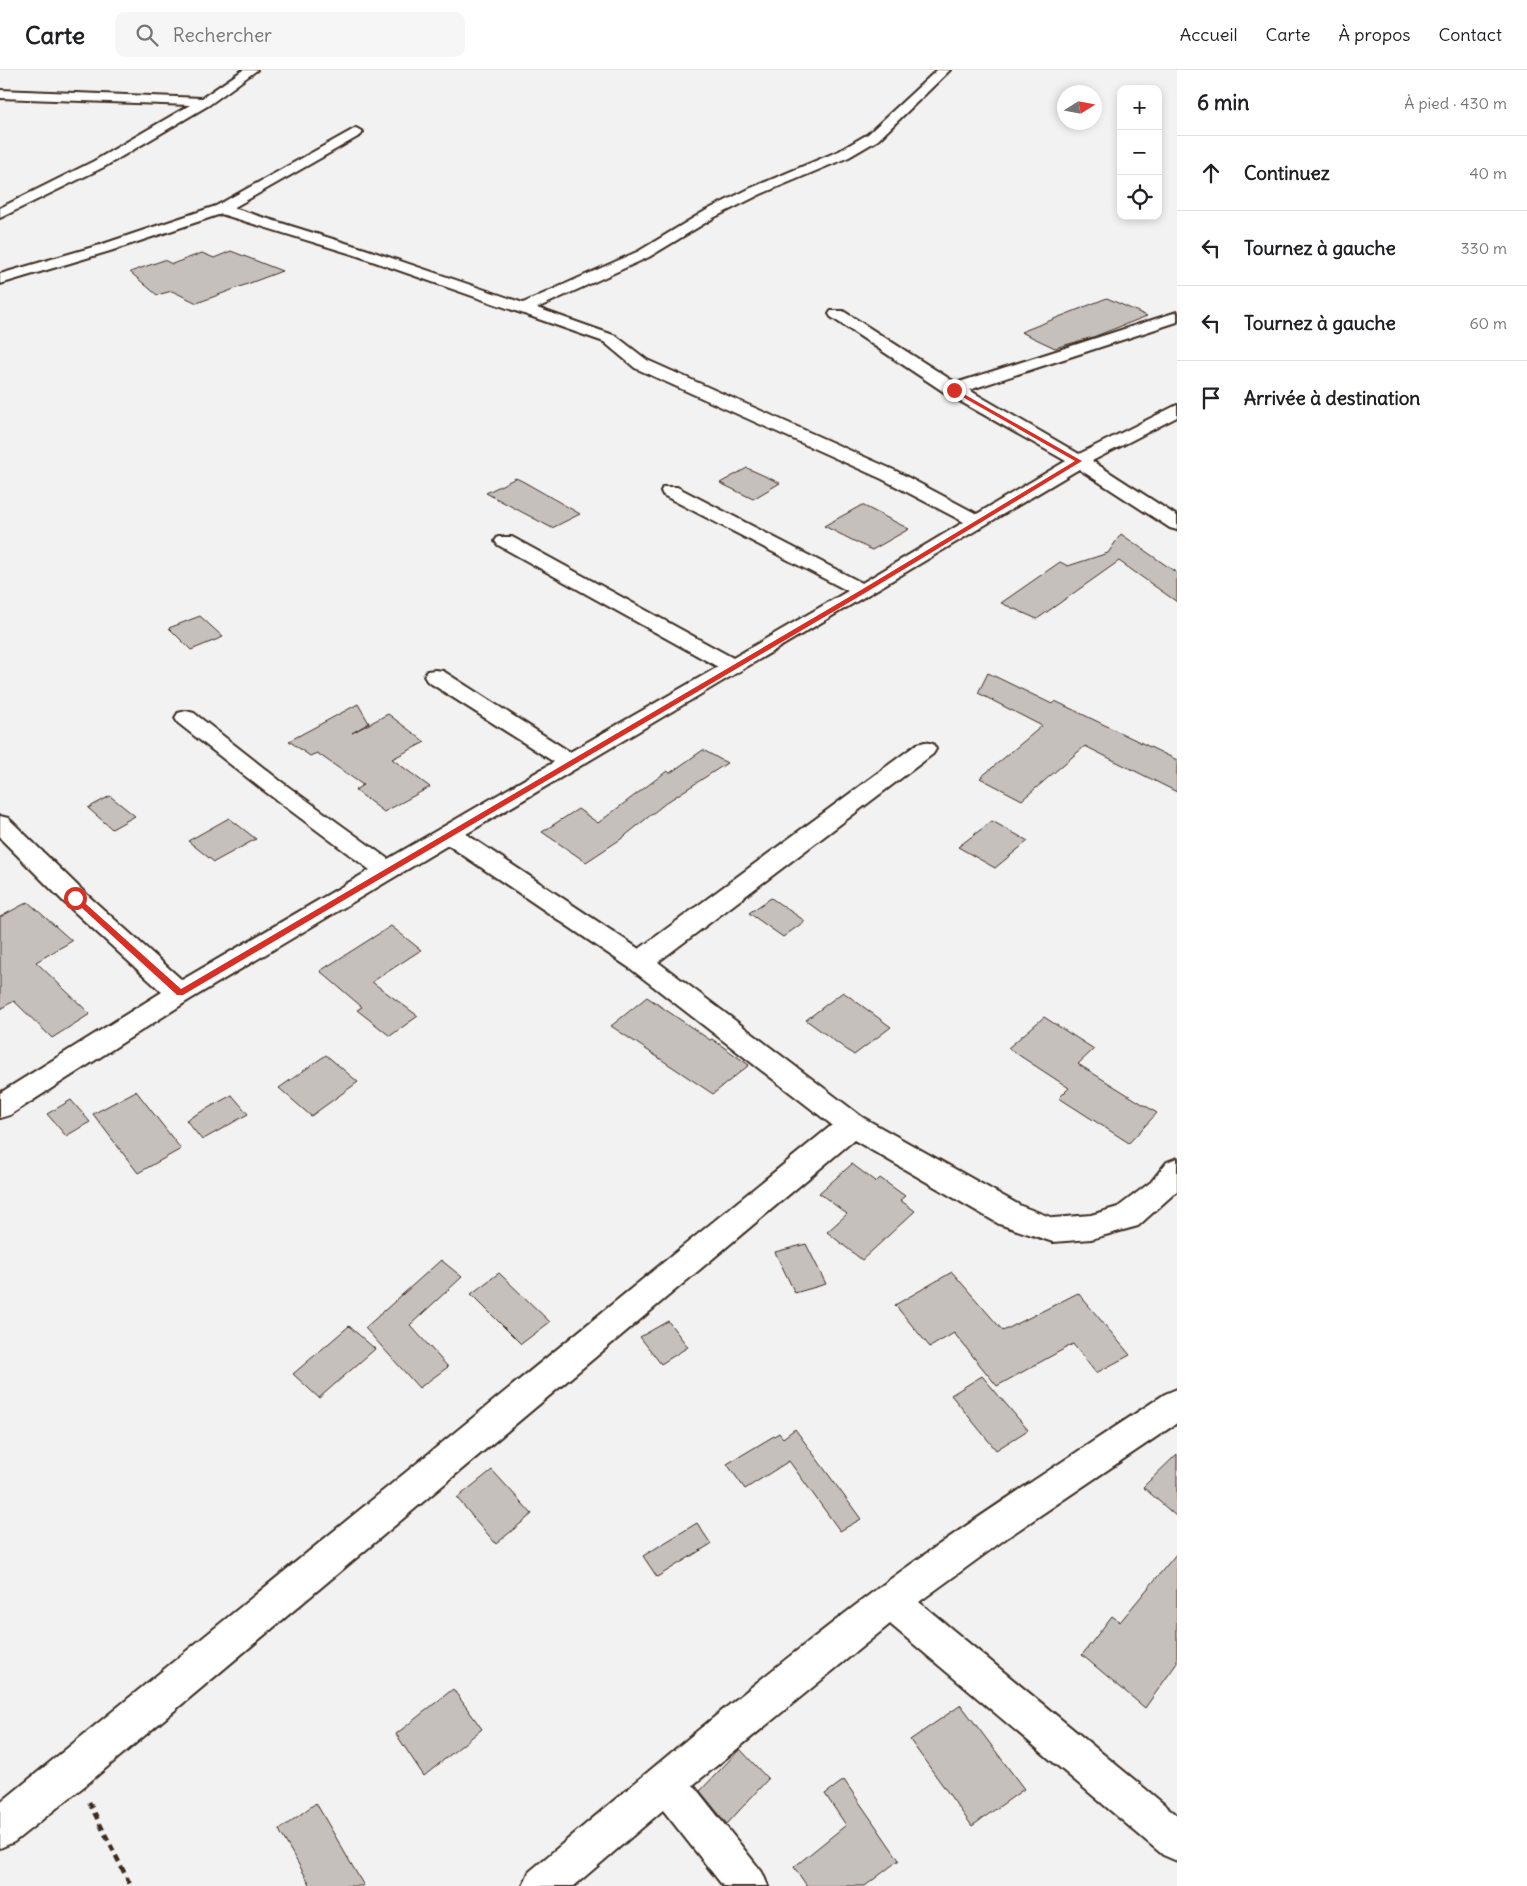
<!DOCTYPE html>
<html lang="fr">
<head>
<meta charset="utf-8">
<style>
	body { margin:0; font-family:Delius,sans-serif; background:#f6f6f6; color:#202124 }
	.controls { position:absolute; right:15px; top:15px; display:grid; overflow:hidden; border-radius:10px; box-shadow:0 2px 8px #0003 }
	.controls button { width:45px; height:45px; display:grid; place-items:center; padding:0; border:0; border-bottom:1px solid #e0e0e0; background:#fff; color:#202124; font:25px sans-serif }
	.compass { position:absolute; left:1057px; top:15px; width:45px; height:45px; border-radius:50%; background:#fff; box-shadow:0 2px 8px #0003; rotate:79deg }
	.stop { position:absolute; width:15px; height:15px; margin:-11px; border:4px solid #d93025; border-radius:50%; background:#fff }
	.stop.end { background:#d93025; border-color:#fff; box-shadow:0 1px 5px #0008 }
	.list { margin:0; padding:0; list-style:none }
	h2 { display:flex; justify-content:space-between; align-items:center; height:65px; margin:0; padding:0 20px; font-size:21px }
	h2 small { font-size:16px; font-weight:400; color:#757577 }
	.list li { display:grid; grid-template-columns:32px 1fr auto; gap:15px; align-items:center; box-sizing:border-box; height:75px; padding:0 20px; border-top:1px solid #e0e0e0 }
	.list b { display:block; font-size:19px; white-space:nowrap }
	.list em { font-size:16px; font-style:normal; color:#757577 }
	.icon { flex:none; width:28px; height:28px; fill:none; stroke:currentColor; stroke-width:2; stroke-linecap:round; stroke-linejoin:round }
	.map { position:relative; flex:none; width:1177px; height:1816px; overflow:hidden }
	header { display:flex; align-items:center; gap:30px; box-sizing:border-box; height:70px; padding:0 25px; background:#fff; border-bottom:1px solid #e0e0e0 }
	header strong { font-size:24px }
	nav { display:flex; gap:28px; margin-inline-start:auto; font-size:18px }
	.search { width:350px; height:45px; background:#f6f6f6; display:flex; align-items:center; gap:12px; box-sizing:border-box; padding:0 18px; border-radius:10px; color:#757577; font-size:19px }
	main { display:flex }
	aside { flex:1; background:#fff }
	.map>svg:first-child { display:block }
	.building { fill:#c6c0bd; stroke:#3b2a1e }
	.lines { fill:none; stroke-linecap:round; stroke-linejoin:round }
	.minor-casing { stroke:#3b2a1e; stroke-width:4 }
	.path { stroke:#3b2a1e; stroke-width:4.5; stroke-dasharray:7 5; stroke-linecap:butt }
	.minor { fill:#fff; fill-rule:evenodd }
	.route { fill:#d93025 }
</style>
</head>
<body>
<header>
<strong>Carte</strong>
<div class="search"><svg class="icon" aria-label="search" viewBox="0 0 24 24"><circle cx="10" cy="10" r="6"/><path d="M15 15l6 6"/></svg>Rechercher</div>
<nav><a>Accueil</a><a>Carte</a><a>À propos</a><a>Contact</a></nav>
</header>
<main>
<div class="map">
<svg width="1177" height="1816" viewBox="0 0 1177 1816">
	<rect width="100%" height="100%" fill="#f3f2f2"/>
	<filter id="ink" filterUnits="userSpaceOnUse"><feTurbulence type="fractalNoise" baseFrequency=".02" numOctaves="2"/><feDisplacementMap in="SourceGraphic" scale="10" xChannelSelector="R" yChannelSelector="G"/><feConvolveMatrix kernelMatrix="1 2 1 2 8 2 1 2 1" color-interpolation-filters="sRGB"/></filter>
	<g filter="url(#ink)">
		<g class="building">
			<polygon points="231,181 282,201 197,233 172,221 157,225 130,202 164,190 172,194 202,183 214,188"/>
			<polygon points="1107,228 1147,246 1093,267 1055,278 1021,262"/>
			<polygon points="747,398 780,413 753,429 720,413"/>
			<polygon points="516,408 524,412 580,444 552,458 486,423"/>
			<polygon points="862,435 909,459 872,480 824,456"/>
			<polygon points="1121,464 1177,503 1177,532 1119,491 1037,549 1001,533 1060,492 1068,496 1108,483"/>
			<polygon points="200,546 223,567 191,580 169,558"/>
			<polygon points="988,603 1052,634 1055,631 1177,690 1177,722 1085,676 1022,730 980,708 1042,656 978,623"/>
			<polygon points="358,634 369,653 352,663 388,644 425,672 392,689 430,717 384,742 355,720 363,715 317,683 310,686 289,671"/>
			<polygon points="703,680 727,693 667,732 621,769 586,792 542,762 578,739 598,753 667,701 670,703"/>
			<polygon points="110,726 135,746 112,759 88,738"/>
			<polygon points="229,748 256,769 214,792 188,771"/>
			<polygon points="992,751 1028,771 995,798 958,777"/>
			<polygon points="771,828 805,851 783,867 749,843"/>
			<polygon points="28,832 72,871 36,892 90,944 52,968 14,931 0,939 0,847"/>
			<polygon points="391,856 421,880 372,912 418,946 390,966 357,940 362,937 320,901"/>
			<polygon points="843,922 891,957 854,985 806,950"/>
			<polygon points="647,927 710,970 712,969 749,995 713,1024 611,956"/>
			<polygon points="1044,947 1094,979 1078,994 1157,1043 1129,1073 1059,1028 1069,1018 1008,978"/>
			<polygon points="326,985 358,1012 311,1046 279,1018"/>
			<polygon points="136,1021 181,1079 138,1103 93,1044"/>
			<polygon points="232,1025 248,1044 202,1070 186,1050"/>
			<polygon points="71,1030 90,1052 66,1066 47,1044"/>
			<polygon points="852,1094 876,1112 880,1108 905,1126 900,1130 915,1141 862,1190 827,1162 847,1144 819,1123"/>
			<polygon points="806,1174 826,1214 795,1223 775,1182"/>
			<polygon points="441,1190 462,1207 410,1255 448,1297 419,1318 365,1258"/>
			<polygon points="952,1202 1003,1261 1078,1223 1130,1285 1096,1303 1073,1274 997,1316 954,1263 930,1277 895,1235"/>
			<polygon points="499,1203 550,1252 521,1274 471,1224"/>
			<polygon points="668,1251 688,1277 661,1294 640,1267"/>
			<polygon points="349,1256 375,1279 319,1328 293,1304"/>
			<polygon points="982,1306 1028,1360 996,1380 951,1325"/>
			<polygon points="795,1359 861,1449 840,1461 789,1391 745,1419 727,1394 779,1363 783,1368"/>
			<polygon points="1177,1384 1177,1447 1143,1417"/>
			<polygon points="492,1400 532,1444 496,1474 457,1428"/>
			<polygon points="697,1453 711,1474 657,1507 643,1486"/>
			<polygon points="1177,1483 1177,1593 1145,1638 1082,1585 1112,1546 1120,1552"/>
			<polygon points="453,1619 482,1659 424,1706 396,1664"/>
			<polygon points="961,1635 1024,1719 972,1756 910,1670"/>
			<polygon points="740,1679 768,1709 727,1754 700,1721"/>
			<polygon points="844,1710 899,1790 865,1816 807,1816 794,1797 846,1755 825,1724"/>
			<polygon points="316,1733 364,1816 311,1816 279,1760"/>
		</g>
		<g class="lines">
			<g class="minor-casing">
				<g id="minor">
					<polygon points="243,0 257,0 209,35 104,97 0,148 0,138 94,91 190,35 0,28 0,20 202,28"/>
					<polygon points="937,0 950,0 878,70 849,87 761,124 715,147 649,187 537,238 616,266 647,290 896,401 977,444 1066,391 947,324 831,247 829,244 831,241 843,241 956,313 1177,242 1177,252 969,320 1079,384 1177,335 1177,347 1092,391 1177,446 1177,460 1170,458 1079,399 466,764 639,879 917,674 925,672 933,674 936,679 933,684 658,892 862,1047 1021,1136 1053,1148 1091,1145 1118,1137 1151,1112 1167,1092 1177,1088 1177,1121 1138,1156 1091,1169 1053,1172 999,1154 854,1070 87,1714 14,1772 0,1778 0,1733 832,1055 631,899 448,775 189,930 10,1045 0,1048 0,1023 162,922 66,834 0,768 0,746 8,748 84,822 182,910 370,800 263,720 178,653 175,648 178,643 186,641 194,643 279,710 388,789 554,692 427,611 424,606 427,601 435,600 443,601 570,682 718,597 498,475 495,471 498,467 512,467 733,588 848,521 663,425 661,421 663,417 677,417 862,513 964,452 882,409 635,298 604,272 355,185 221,144 110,181 0,214 0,204 100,175 216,136 356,58 363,62 361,65 233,138 365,179 523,233 639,181 705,141 751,118 839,81 868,64"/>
					<path d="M1177 1319V1353L1008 1467 919 1532 1177 1745V1791L1163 1785 890 1554 693 1715 762 1802 768 1816H723L663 1740 574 1816H523L529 1802C643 1706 757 1609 877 1519 970 1450 1069 1388 1165 1324Z"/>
				</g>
			</g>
			<polyline class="path" points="89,1732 131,1816"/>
			<use href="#minor" class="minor"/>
		</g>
	</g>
	<polygon class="route" points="952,319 955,319 1082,391 865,523 183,925 177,925 71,828 77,826 181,919 861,520 1075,391 952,321"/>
</svg>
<div class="controls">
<button>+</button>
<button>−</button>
<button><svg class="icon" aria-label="locate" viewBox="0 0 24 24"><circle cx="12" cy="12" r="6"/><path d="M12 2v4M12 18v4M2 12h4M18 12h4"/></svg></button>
</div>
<svg class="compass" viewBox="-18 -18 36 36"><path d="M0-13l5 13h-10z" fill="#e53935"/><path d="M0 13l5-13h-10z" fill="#757577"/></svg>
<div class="stop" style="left:75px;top:828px"></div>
<div class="stop end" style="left:954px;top:320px"></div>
</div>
<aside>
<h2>6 min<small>À pied · 430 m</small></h2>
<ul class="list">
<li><svg class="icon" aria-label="ahead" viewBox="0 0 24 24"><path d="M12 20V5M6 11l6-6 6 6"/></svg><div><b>Continuez</b></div><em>40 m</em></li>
<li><svg class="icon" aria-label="left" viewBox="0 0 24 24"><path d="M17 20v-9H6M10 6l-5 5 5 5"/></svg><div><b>Tournez à gauche</b></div><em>330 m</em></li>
<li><svg class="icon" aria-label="left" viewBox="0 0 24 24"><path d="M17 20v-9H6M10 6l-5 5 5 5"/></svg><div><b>Tournez à gauche</b></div><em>60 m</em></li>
<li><svg class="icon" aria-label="arrive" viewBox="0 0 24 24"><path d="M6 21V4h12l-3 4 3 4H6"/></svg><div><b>Arrivée à destination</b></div></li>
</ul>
</aside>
</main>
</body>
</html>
